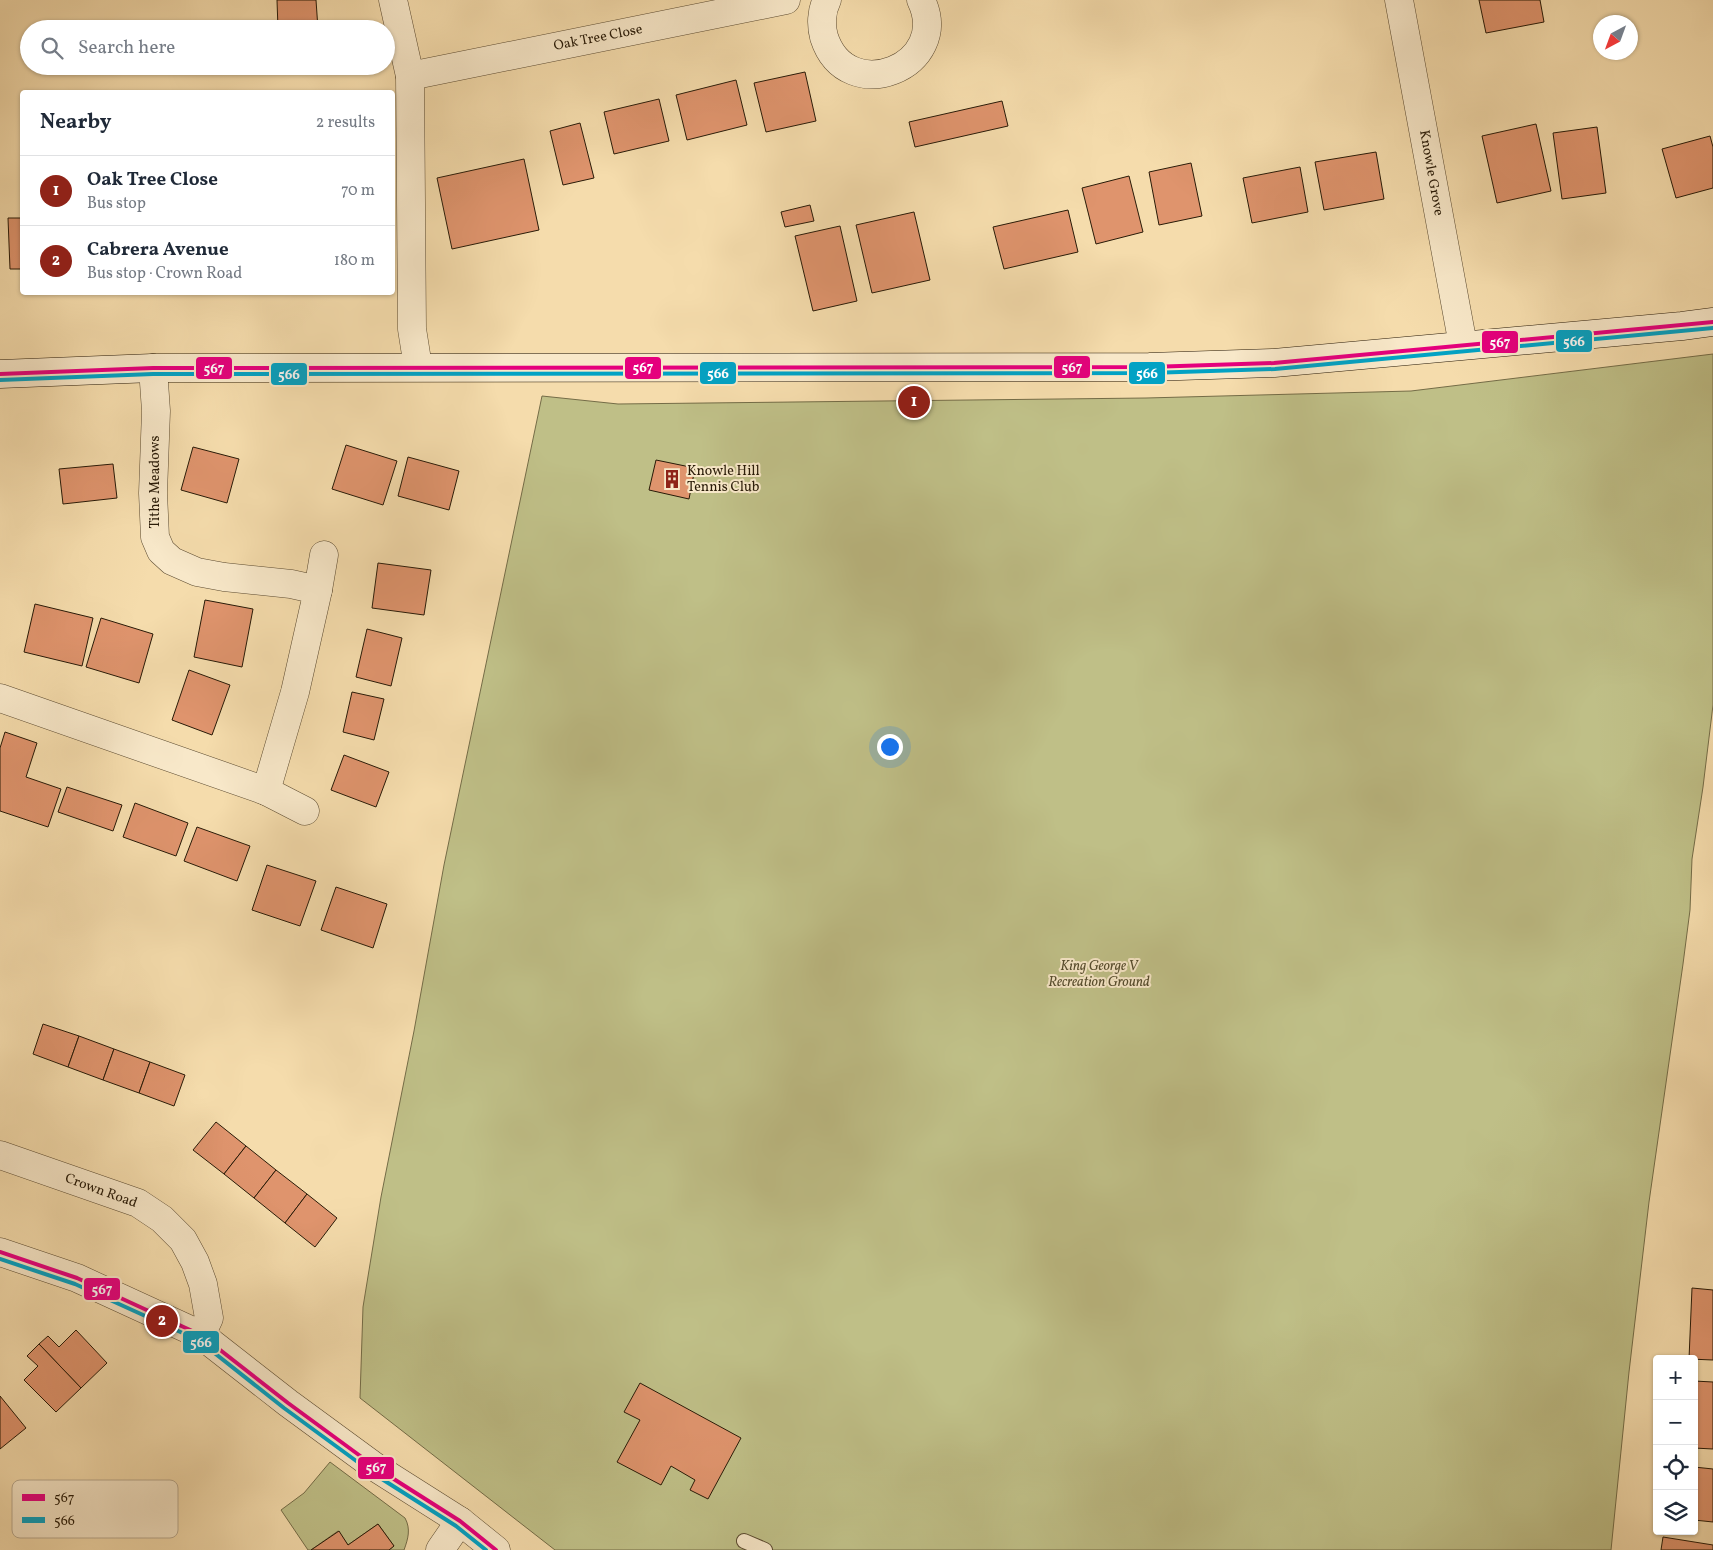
<!DOCTYPE html>
<html lang="en">
<head>
<meta charset="utf-8">
<style>
	body { margin:0; font-family:Vollkorn,serif; background:#f6f6f7; color:#1f2937 }
	.controls { position:absolute; right:15px; bottom:15px; display:grid; overflow:hidden; border-radius:5px; box-shadow:0 1px 4px #0004 }
	.controls button { width:45px; height:45px; display:grid; place-items:center; padding:0; border:0; border-bottom:1px solid #e0e1e3; background:#fff; color:#1f2937; font:25px sans-serif }
	.compass { position:absolute; left:1593px; top:15px; width:45px; height:45px; border-radius:50%; background:#fff; box-shadow:0 1px 4px #0004; rotate:221deg }
	.you { position:absolute; left:889px; top:746px; width:18px; height:18px; margin:-12px; border:4px solid #fff; border-radius:50%; background:#1a73e8; box-shadow:0 0 0 8px #1a73e833 }
	.badge { display:grid; place-items:center; width:32px; height:32px; border-radius:50%; background:#8f2418; color:#fff; font-size:16px; font-weight:700 }
	.pin { position:absolute; translate:-50% -50%; border:2px solid #fff; box-shadow:0 1px 5px #0006 }
	.list { margin:0; padding:0; list-style:none }
	h2 { display:flex; justify-content:space-between; align-items:center; height:65px; margin:0; padding:0 20px; font-size:21px }
	h2 small { font-size:16px; font-weight:400; color:#747a83 }
	.list li { display:grid; grid-template-columns:32px 1fr auto; gap:15px; align-items:center; box-sizing:border-box; height:70px; padding:0 20px; border-top:1px solid #e0e1e3 }
	.list b { display:block; font-size:19px; white-space:nowrap }
	.list p { margin:0; font-size:16px; white-space:nowrap; color:#747a83 }
	.list em { font-size:16px; font-style:normal; color:#747a83 }
	.icon { flex:none; width:28px; height:28px; fill:none; stroke:currentColor; stroke-width:2; stroke-linecap:round; stroke-linejoin:round }
	.map { position:relative; flex:none; width:1713px; height:1550px; overflow:hidden }
	.search { position:absolute; background:#fff; box-shadow:0 1px 4px #0004; left:20px; top:20px; width:375px; height:55px; display:flex; align-items:center; gap:12px; box-sizing:border-box; padding:0 18px; border-radius:28px; color:#747a83; font-size:19px }
	.panel { position:absolute; background:#fff; box-shadow:0 1px 4px #0004; left:20px; top:90px; width:375px; height:205px; border-radius:5px }
	.map>svg:first-child { display:block }
	.green { fill:#bfbf87; stroke:#746c47 }
	.building { fill:#df946d; stroke:#281a07 }
	.lines { fill:none; stroke-linecap:round; stroke-linejoin:round }
	.lane-casing { stroke:#5b4a30; stroke-width:16 }
	.street-casing { stroke:#5b4a30; stroke-width:29 }
	.secondary-casing { stroke:#281a07; stroke-width:29 }
	.lane { stroke:#f8e8c9; stroke-width:14 }
	.street { stroke:#f8e8c9; stroke-width:28 }
	.secondary { stroke:#f8e8c9; stroke-width:28 }
	.bus-1-casing { stroke:#f8e8c9; stroke-width:8 }
	.bus-2-casing { stroke:#f8e8c9; stroke-width:8 }
	.bus-1 { stroke:#e5007d; stroke-width:4 }
	.bus-2 { stroke:#02a2c4; stroke-width:4 }
	.labels { text-anchor:middle; dominant-baseline:central; stroke-width:4; stroke-linejoin:round; paint-order:stroke }
	.street-label { font-size:14px; fill:#281a07; stroke:#f8e8c9 }
	.poi-label { font-size:14px; fill:#281a07; stroke:#f8e8c9; text-anchor:start }
	.park-label { font-size:14px; font-style:italic; fill:#554c2d; stroke:#f8e8c9 }
	.key { fill:#f8e8c9; stroke:#baaa8f; stroke-width:1 }
	.key-label { font-size:14px; fill:#281a07 }
	.line-badge { stroke:#f8e8c9; stroke-width:2 }
	.badge-label { font-size:14px; text-anchor:middle; font-weight:bold; fill:#fff }
</style>
</head>
<body>
<div class="map">
<svg width="1713" height="1550" viewBox="0 0 1713 1550">
	<rect width="100%" height="100%" fill="#f5dcac"/>
	<filter id="stains"><feTurbulence type="fractalNoise" baseFrequency=".004" numOctaves="4"/><feColorMatrix values="0 0 0 0 .2 0 0 0 0 .09 0 0 0 0 .02 0 0 0 .5 -.17"/></filter>
	<radialGradient id="worn" r=".72"><stop offset=".6" stop-color="#630" stop-opacity="0"/><stop offset="1" stop-color="#630" stop-opacity=".3"/></radialGradient>
	<g class="green">
		<polygon points="1713,354 1713,705 1703,787 1692,859 1690,910 1683,964 1649,1202 1629,1372 1611,1550 555,1550 360,1398 363,1307 381,1197 414,1031 444,865 542,396 618,404 1146,398 1411,391"/>
		<path d="M330 1462 405 1518C411 1529 408 1539 404 1550H389L394 1546 378 1524 348 1545 338 1531 311 1550H308L281 1510 304 1493Z"/>
	</g>
	<g class="building">
		<polygon points="277,0 316,0 318,29 278,29"/>
		<polygon points="1479,0 1540,0 1544,22 1486,33"/>
		<polygon points="805,72 816,121 766,132 754,83"/>
		<polygon points="736,80 747,125 687,140 676,95"/>
		<polygon points="659,99 669,141 614,154 604,112"/>
		<polygon points="1002,101 1008,126 915,147 909,122"/>
		<polygon points="580,123 594,178 563,185 550,131"/>
		<polygon points="1536,124 1551,191 1497,203 1482,136"/>
		<polygon points="1597,127 1606,193 1562,199 1553,133"/>
		<polygon points="1710,136 1713,147 1713,188 1676,198 1662,149"/>
		<polygon points="1376,152 1384,199 1324,210 1315,162"/>
		<polygon points="524,159 539,230 452,249 437,178"/>
		<polygon points="1191,163 1202,216 1159,225 1149,172"/>
		<polygon points="1300,167 1308,212 1252,223 1243,178"/>
		<polygon points="1129,176 1143,232 1096,244 1082,188"/>
		<polygon points="810,205 814,221 785,227 781,212"/>
		<polygon points="1068,210 1078,252 1004,269 993,227"/>
		<polygon points="914,212 930,280 872,293 856,225"/>
		<polygon points="8,218 22,218 22,269 10,269"/>
		<polygon points="840,226 857,301 813,311 795,236"/>
		<polygon points="346,445 397,461 383,505 332,489"/>
		<polygon points="193,447 239,459 227,503 181,490"/>
		<polygon points="408,457 459,471 449,510 398,496"/>
		<polygon points="656,460 695,468 689,499 649,490"/>
		<polygon points="113,464 117,498 63,504 59,469"/>
		<polygon points="378,563 431,570 424,615 372,608"/>
		<polygon points="205,600 253,609 242,667 194,657"/>
		<polygon points="35,604 93,618 82,666 24,652"/>
		<polygon points="101,618 153,634 139,683 86,667"/>
		<polygon points="367,629 402,638 391,686 356,677"/>
		<polygon points="189,670 230,685 212,735 172,720"/>
		<polygon points="352,692 384,699 374,740 343,732"/>
		<polygon points="5,732 37,743 26,777 61,789 48,827 0,811 0,748"/>
		<polygon points="344,755 389,772 376,807 331,790"/>
		<polygon points="67,787 122,805 113,831 58,812"/>
		<polygon points="135,803 188,823 176,856 123,837"/>
		<polygon points="197,827 250,846 237,881 184,861"/>
		<polygon points="267,865 316,881 300,926 252,910"/>
		<polygon points="336,887 387,904 373,948 321,930"/>
		<polygon points="43,1024 79,1036 68,1067 33,1054"/>
		<polygon points="79,1036 114,1049 103,1080 68,1067"/>
		<polygon points="114,1049 150,1062 139,1093 103,1080"/>
		<polygon points="150,1062 185,1075 174,1106 139,1093"/>
		<polygon points="216,1122 246,1146 224,1174 193,1150"/>
		<polygon points="246,1146 276,1170 254,1198 224,1174"/>
		<polygon points="276,1170 307,1194 285,1223 254,1198"/>
		<polygon points="307,1194 337,1218 315,1247 285,1223"/>
		<polygon points="1692,1288 1713,1290 1713,1360 1689,1359"/>
		<polygon points="76,1330 107,1363 81,1388 39,1344 48,1336 59,1347"/>
		<polygon points="39,1344 81,1388 56,1412 24,1380 38,1366 27,1356"/>
		<polygon points="1694,1381 1713,1382 1713,1449 1694,1448"/>
		<polygon points="640,1383 741,1438 708,1499 690,1490 695,1480 671,1466 661,1485 617,1462 640,1420 624,1412"/>
		<polygon points="0,1396 26,1428 0,1449"/>
		<polygon points="1694,1467 1713,1469 1713,1522 1694,1520"/>
		<polygon points="378,1524 394,1546 389,1550 311,1550 339,1531 348,1545"/>
		<polygon points="1663,1537 1713,1545 1713,1550 1661,1550"/>
	</g>
	<g class="lines">
		<g class="lane-casing">
			<polyline id="lane" points="744,1541 765,1550"/>
		</g>
		<g class="street-casing">
			<g id="street">
				<polyline points="393,0 410,76"/>
				<path d="M827 0C821 11 821 26 824 37 847 109 953 66 921 0"/>
				<polyline points="1399,0 1463,345"/>
				<polyline points="418,367 412,329 410,76 786,0"/>
				<polyline points="318,590 324,555"/>
				<polyline points="0,698 266,791 295,692 318,590 291,584 224,577 197,572 172,561 161,551 155,537 153,493 156,411 153,368"/>
				<polyline points="266,791 305,811"/>
				<polyline points="0,1155 138,1203 162,1219 183,1240 195,1262 203,1284 209,1318 201,1335"/>
				<polyline points="0,1252 77,1278 201,1335 288,1403 378,1469 460,1521 496,1550"/>
				<polyline points="440,1550 460,1521"/>
			</g>
		</g>
		<g class="secondary-casing">
			<polyline id="secondary" points="0,374 153,368 1149,367 1274,363 1682,326 1713,322"/>
		</g>
		<use href="#lane" class="lane"/>
		<use href="#street" class="street"/>
		<use href="#secondary" class="secondary"/>
		<g class="bus-1-casing">
			<g id="bus-1">
				<polyline points="0,374 153,368 1149,367 1274,363 1713,322"/>
				<polyline points="0,1252 77,1278 201,1335 288,1403 378,1469 460,1521 496,1550"/>
			</g>
		</g>
		<g class="bus-2-casing">
			<g id="bus-2">
				<polyline points="0,380 153,374 1149,373 1275,369 1713,328"/>
				<polyline points="0,1259 75,1284 198,1340 284,1408 374,1474 456,1526 486,1550"/>
			</g>
		</g>
		<use href="#bus-1" class="bus-1"/>
		<use href="#bus-2" class="bus-2"/>
	</g>
	<defs>
		<g id="building-bare" transform="scale(1.5)"><path d="M-4-6H4V6H1V3H-1V6H-4ZM-2.5-4.3h1.7v1.8h-1.7ZM.8-4.3h1.7v1.8H.8ZM-2.5-1h1.7V.8h-1.7ZM.8-1h1.7V.8H.8Z" fill="#8f2418" stroke="#f8e8c9" stroke-width="2.5" paint-order="stroke"/></g>
	</defs>
	<g fill-rule="evenodd">
		<use href="#building-bare" x="672" y="479"/>
	</g>
	<g class="labels">
		<g class="street-label">
			<text transform="translate(598 38) rotate(-11)">Oak Tree Close</text>
			<text transform="translate(1431 173) rotate(80)">Knowle Grove</text>
			<text transform="translate(155 482) rotate(-90)">Tithe Meadows</text>
			<text transform="translate(101 1191) rotate(20)">Crown Road</text>
		</g>
		<g class="poi-label">
			<text x="687" y="471">Knowle Hill<tspan x="687" dy="16">Tennis Club</tspan></text>
		</g>
		<g class="park-label">
			<text x="1099" y="966">King George V<tspan x="1099" dy="16">Recreation Ground</tspan></text>
		</g>
	</g>
	<rect x="12" y="1480" width="166" height="58" rx="8" class="key"/>
	<rect x="22" y="1494" width="23" height="7" fill="#e5007d"/>
	<rect x="22" y="1517" width="23" height="6" fill="#02a2c4"/>
	<g class="key-label">
		<text x="54" y="1502">567</text>
		<text x="54" y="1525">566</text>
	</g>
	<g class="line-badge">
		<rect x="1555" y="329" width="38" height="24" rx="5" fill="#02a2c4"/>
		<rect x="1481" y="330" width="38" height="24" rx="5" fill="#e5007d"/>
		<rect x="1053" y="355" width="38" height="24" rx="5" fill="#e5007d"/>
		<rect x="624" y="356" width="38" height="24" rx="5" fill="#e5007d"/>
		<rect x="195" y="356" width="38" height="24" rx="5" fill="#e5007d"/>
		<rect x="1128" y="361" width="38" height="24" rx="5" fill="#02a2c4"/>
		<rect x="699" y="361" width="38" height="24" rx="5" fill="#02a2c4"/>
		<rect x="270" y="362" width="38" height="24" rx="5" fill="#02a2c4"/>
		<rect x="83" y="1277" width="38" height="24" rx="5" fill="#e5007d"/>
		<rect x="182" y="1330" width="38" height="24" rx="5" fill="#02a2c4"/>
		<rect x="357" y="1456" width="38" height="24" rx="5" fill="#e5007d"/>
	</g>
	<g class="badge-label">
		<text x="1574" y="346">566</text>
		<text x="1500" y="347">567</text>
		<text x="1072" y="372">567</text>
		<text x="643" y="372">567</text>
		<text x="214" y="373">567</text>
		<text x="1147" y="378">566</text>
		<text x="718" y="378">566</text>
		<text x="289" y="379">566</text>
		<text x="102" y="1294">567</text>
		<text x="201" y="1347">566</text>
		<text x="376" y="1472">567</text>
	</g>
	<rect width="100%" height="100%" filter="url(#stains)"/>
	<rect width="100%" height="100%" fill="url(#worn)"/>
</svg>
<div class="controls">
<button>+</button>
<button>−</button>
<button><svg class="icon" aria-label="locate" viewBox="0 0 24 24"><circle cx="12" cy="12" r="6"/><path d="M12 2v4M12 18v4M2 12h4M18 12h4"/></svg></button>
<button><svg class="icon" aria-label="layers" viewBox="0 0 24 24"><path d="M12 4l9 5-9 5-9-5zM3 14l9 5 9-5"/></svg></button>
</div>
<svg class="compass" viewBox="-18 -18 36 36"><path d="M0-13l5 13h-10z" fill="#e53935"/><path d="M0 13l5-13h-10z" fill="#747a83"/></svg>
<div class="you"></div>
<div class="pin badge" style="left:914px;top:402px">1</div>
<div class="pin badge" style="left:162px;top:1321px">2</div>
<div class="search"><svg class="icon" aria-label="search" viewBox="0 0 24 24"><circle cx="10" cy="10" r="6"/><path d="M15 15l6 6"/></svg>Search here</div>
<section class="panel">
<h2>Nearby<small>2 results</small></h2>
<ul class="list">
<li><span class="badge">1</span><div><b>Oak Tree Close</b><p>Bus stop</p></div><em>70 m</em></li>
<li><span class="badge">2</span><div><b>Cabrera Avenue</b><p>Bus stop · Crown Road</p></div><em>180 m</em></li>
</ul>
</section>
</div>
</body>
</html>
